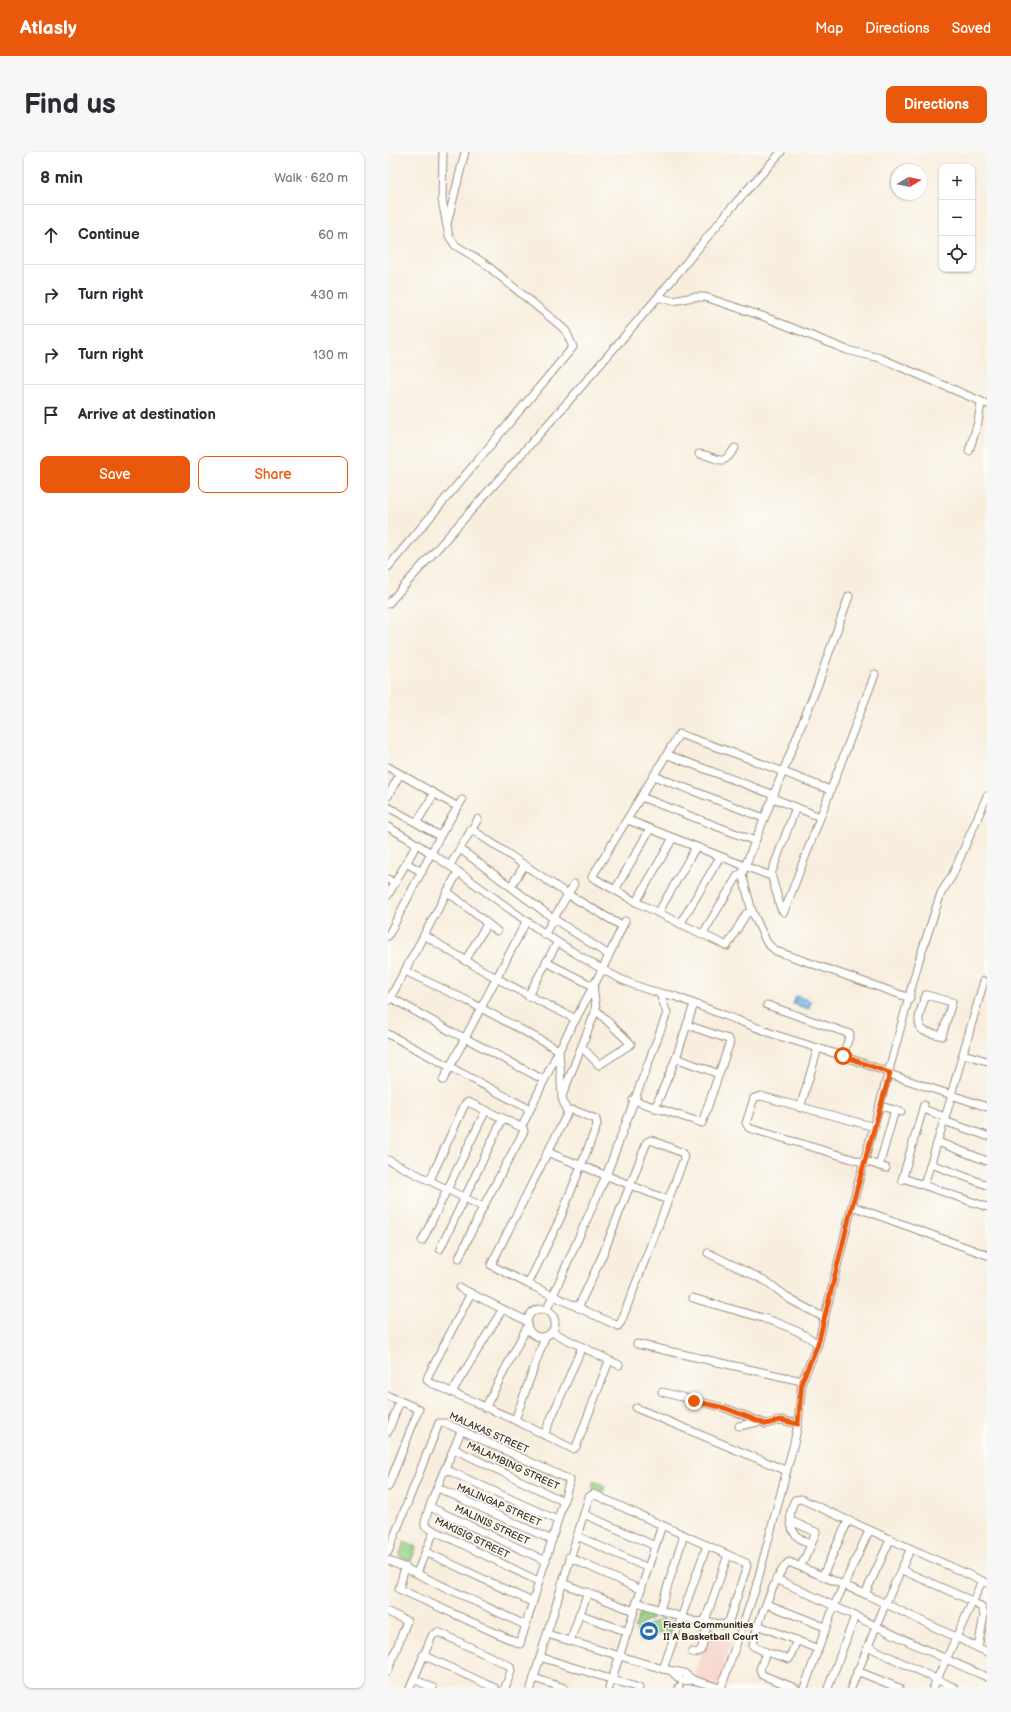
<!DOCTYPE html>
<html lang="en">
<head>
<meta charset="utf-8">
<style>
	body { margin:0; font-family:"Balsamiq Sans",sans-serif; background:#f7f7f7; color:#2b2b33 }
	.controls { position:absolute; right:12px; top:12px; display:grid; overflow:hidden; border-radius:8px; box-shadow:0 1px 3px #0004 }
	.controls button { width:36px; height:36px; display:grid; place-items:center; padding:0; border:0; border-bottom:1px solid #e1e1e2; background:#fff; color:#2b2b33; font:20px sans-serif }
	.compass { position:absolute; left:503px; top:12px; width:36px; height:36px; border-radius:50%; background:#fff; box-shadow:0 1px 3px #0004; rotate:80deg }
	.stop { position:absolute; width:12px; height:12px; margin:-9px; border:3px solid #ea580c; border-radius:50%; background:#fff }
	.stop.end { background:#ea580c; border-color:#fff; box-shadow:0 1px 4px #0008 }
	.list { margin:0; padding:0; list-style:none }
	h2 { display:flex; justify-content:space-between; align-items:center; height:52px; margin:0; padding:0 16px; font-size:17px }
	h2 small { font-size:13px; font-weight:400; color:#7c7c81 }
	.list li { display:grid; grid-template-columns:26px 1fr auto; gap:12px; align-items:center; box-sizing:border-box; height:60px; padding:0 16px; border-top:1px solid #e1e1e2 }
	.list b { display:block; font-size:15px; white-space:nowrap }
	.list em { font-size:13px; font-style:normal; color:#7c7c81 }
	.actions { display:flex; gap:8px; padding:12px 16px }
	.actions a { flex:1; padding:9px 0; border:1px solid #ea580c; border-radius:8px; text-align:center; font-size:14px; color:#ea580c }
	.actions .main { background:#ea580c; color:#fff }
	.icon { flex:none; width:22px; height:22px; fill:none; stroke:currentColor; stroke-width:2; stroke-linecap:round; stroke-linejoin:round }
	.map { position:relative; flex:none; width:599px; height:1536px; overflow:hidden; border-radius:8px }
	header { display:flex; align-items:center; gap:24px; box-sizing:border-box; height:56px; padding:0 20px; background:#ea580c; color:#fff }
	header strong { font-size:19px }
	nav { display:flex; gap:22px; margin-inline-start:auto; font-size:14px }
	.intro { display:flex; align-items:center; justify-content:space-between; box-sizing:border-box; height:96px; padding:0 24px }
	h1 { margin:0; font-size:28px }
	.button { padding:10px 18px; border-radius:8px; background:#ea580c; color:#fff; font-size:14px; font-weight:700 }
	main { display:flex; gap:24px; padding:0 24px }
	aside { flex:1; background:#fff; border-radius:8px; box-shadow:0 1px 3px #0004 }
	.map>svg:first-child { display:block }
	.built { fill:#f7d1c9 }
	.green { fill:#96d185; stroke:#687e52 }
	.water { fill:#7fbbf1; stroke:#5d7288 }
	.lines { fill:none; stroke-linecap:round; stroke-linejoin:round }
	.minor-casing { stroke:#9a8c7e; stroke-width:9 }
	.minor { stroke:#fff; stroke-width:7 }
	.route { stroke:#ea580c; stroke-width:5 }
	.labels { text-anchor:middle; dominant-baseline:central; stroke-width:3; stroke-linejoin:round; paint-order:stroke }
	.street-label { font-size:10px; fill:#3b2a1e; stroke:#fdfcf7 }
	.poi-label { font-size:10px; font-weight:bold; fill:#3b2a1e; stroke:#fdfcf7; text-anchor:start }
</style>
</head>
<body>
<header>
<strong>Atlasly</strong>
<nav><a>Map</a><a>Directions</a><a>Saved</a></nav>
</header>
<div class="intro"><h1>Find us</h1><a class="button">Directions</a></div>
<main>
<aside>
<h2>8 min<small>Walk · 620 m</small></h2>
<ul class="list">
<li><svg class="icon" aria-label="ahead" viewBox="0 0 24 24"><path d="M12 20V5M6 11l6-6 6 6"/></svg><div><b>Continue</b></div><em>60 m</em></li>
<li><svg class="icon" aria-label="right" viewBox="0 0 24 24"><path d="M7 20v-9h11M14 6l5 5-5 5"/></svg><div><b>Turn right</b></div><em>430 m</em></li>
<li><svg class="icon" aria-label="right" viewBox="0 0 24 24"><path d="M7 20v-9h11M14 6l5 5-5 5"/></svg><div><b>Turn right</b></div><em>130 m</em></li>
<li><svg class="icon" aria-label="arrive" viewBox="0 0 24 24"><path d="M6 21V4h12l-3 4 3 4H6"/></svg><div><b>Arrive at destination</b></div></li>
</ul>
<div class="actions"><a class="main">Save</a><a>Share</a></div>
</aside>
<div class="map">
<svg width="599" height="1536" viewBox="0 0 599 1536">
	<rect width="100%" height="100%" fill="#fdfcf7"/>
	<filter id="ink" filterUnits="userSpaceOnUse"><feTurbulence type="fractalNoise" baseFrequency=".025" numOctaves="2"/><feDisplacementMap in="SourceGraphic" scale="8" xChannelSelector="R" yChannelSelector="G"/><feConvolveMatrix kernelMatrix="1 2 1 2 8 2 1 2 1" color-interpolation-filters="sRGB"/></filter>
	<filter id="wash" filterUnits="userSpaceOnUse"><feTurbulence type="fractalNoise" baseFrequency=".012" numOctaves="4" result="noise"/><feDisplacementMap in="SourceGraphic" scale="16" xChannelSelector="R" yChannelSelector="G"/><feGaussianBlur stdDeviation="0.9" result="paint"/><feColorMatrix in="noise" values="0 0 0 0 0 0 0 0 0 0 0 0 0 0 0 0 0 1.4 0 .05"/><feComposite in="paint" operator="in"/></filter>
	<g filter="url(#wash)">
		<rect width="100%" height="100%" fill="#f8eede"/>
		<polygon class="built" points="320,1482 343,1490 329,1536 303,1536"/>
		<g class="green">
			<polygon points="206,1329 217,1334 215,1340 204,1335"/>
			<polygon points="16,1390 28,1395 23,1409 11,1404"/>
			<polygon points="253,1460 268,1464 246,1477"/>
			<polygon points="271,1467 286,1471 282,1488"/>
			<polygon points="269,1469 274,1480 253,1490 248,1479"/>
		</g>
		<polygon class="water" points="408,844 423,849 421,857 405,852"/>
	</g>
	<g filter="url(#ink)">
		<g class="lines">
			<g class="minor-casing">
				<g id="minor">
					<polyline points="59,72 77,0"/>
					<polyline points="270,145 285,149 305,145 317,145 377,165 459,198 492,206 599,252"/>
					<polyline points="581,299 590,270 593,251"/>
					<path d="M311 302C332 304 332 318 347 296"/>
					<polyline points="0,415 185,195 178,179 168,170 96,111 67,93 61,84 54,48 55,0"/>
					<polyline points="461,444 430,532 354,722 364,759 379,791 388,799 522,846"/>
					<polyline points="0,452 186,243 270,145 344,55 393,0"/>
					<polyline points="280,603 386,643"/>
					<polyline points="0,615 70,655"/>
					<polyline points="266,624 376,666"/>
					<polyline points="0,644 12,622"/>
					<polyline points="253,645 367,689"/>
					<polyline points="385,646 432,665"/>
					<polyline points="0,655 52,684"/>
					<polyline points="408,655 383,722 393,757 396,760 487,522"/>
					<polyline points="240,668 380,723 383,722"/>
					<polyline points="29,670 46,642"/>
					<path d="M0 675C66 711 122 762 187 801 221 822 246 837 286 844L388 883 455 904 502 921"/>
					<polyline points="83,677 181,743 234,774"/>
					<polyline points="72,697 166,767 221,803"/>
					<polyline points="18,711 34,720"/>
					<polyline points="62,713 90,667"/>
					<polyline points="0,727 7,732"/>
					<polyline points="123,734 136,714"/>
					<polyline points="227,738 262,677"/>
					<polyline points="60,740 109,779"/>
					<polyline points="0,743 29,692"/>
					<polyline points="248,750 285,686"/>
					<polyline points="364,759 358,762 339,794 248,750 204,725 291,582 354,604 442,638"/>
					<polyline points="270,761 308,695"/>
					<polyline points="292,772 332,705"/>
					<path d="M36 783C85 814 135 842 188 867"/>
					<polyline points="156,783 186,732"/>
					<polyline points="314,783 350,723 354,722"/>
					<polyline points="0,784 52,684 74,648"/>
					<polyline points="77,809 99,772"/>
					<polyline points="158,810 205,834 208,858 174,944"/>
					<polyline points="17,819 80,849 171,898 174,946 179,960"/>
					<path d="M538 843 564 850 554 884C549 882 541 881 536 879 525 872 535 852 538 843Z"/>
					<polyline points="140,844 169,791"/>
					<polyline points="2,845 64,880 77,886 156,928"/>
					<polyline points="1,848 70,720"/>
					<polyline points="379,853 462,882 455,904"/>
					<polyline points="0,882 141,957"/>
					<polyline points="194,895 211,913 243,892 208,858"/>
					<polyline points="575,902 599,909"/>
					<polyline points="288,906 331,922"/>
					<polyline points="501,922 599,955"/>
					<polyline points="55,928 138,770"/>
					<polyline points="563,943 596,829"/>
					<polyline points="245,948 314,971 342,890 340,887 299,873"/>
					<polyline points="493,954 513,960"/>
					<polyline points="267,956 288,906 306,852"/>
					<polyline points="412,956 430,896"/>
					<polyline points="535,957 557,965"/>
					<polyline points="556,969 599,984"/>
					<polyline points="136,970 171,898 214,818 237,769"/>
					<polyline points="550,990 599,1009"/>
					<polyline points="159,1000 280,1048"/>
					<polyline points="0,1008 95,1055"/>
					<polyline points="477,1009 498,1016"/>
					<polyline points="477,1011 361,976 358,971 366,946 373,944 487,975"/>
					<polyline points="543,1012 599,1033"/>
					<polyline points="491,1014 507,958"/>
					<polyline points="515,1026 599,1055"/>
					<polyline points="42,1028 77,952 80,950 135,976 136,979 95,1055 71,1106"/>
					<polyline points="514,1028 536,953"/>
					<polyline points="536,1033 564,943"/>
					<polyline points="464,1054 599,1103"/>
					<polyline points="34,1089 98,958"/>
					<polyline points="52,1097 115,966"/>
					<polyline points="320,1101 378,1129 403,1148 437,1166"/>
					<polyline points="140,1132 172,1067 209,973 208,967 185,958 181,958 103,1113 140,1132 230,1174 233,1170 296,1007 295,1001 263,988 259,990 215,1102 190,1156"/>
					<polyline points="72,1136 139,1169"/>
					<polyline points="83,1141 40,1224 39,1228 43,1231 127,1268 185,1297 188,1295 221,1209"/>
					<path d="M305 1146C344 1159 398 1167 430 1192"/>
					<circle cx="153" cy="1171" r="14"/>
					<polyline points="159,1157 218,1024 279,861 272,842"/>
					<polyline points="164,1180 231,1213"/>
					<polyline points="249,1192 414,1229"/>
					<polyline points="64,1240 114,1158"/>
					<polyline points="274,1240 337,1256 378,1272 393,1268 410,1272"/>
					<polyline points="0,1244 31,1257 0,1335"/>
					<polyline points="97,1256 139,1175"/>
					<polyline points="248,1256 397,1318"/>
					<polyline points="127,1268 157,1185"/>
					<polyline points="351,1274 370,1270"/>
					<path d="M73 1279C68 1293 34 1365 37 1374L150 1429"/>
					<polyline points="0,1280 12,1249"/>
					<polyline points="156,1283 194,1195"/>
					<polyline points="66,1297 175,1349"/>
					<polyline points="57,1317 169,1368"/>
					<polyline points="50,1336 164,1388"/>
					<polyline points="42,1355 158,1409"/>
					<polyline points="196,1362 267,1394"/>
					<polyline points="403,1369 428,1380 423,1393"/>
					<polyline points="189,1384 260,1416"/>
					<polyline points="0,1400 51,1271 57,1271 182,1328 132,1492 11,1437 17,1415"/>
					<polyline points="38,1400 144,1450"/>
					<polyline points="181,1405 253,1438"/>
					<polyline points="0,1408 137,1473"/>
					<path d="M413 1414 423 1393C418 1390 413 1388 409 1384 400 1376 401 1358 407 1348L413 1347 599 1431"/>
					<polyline points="514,1418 584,1449 594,1456 596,1463 590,1496"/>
					<polyline points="29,1421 46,1379"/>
					<polyline points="435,1423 460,1369"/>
					<path d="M388 1427C459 1459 528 1495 599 1525"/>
					<polyline points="174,1431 246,1459"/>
					<polyline points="477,1442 502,1388"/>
					<polyline points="249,1450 308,1470 317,1469 336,1473 341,1469 359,1414 358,1411 205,1342 201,1345 159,1482 275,1517 296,1521 305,1528 332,1536"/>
					<polyline points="379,1452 437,1475"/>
					<polyline points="272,1458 296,1383"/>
					<polyline points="0,1460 19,1469 0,1519"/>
					<polyline points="191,1462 240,1480"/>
					<polyline points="372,1474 430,1497"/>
					<polyline points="182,1489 200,1440"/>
					<polyline points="481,1495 567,1536"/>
					<polyline points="304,1500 308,1501 313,1498 318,1480 318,1466 340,1403"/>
					<polyline points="378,1500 401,1507 409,1488"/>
					<polyline points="35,1503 107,1536"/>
					<polyline points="152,1505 251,1536"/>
					<polyline points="275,1517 319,1393"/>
					<polyline points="469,1519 511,1536"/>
					<polyline points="284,1520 294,1529 305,1528"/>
					<polyline points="146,1526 176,1536"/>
					<polyline points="26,1527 45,1536"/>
					<polyline points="22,1536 44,1484 50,1480 122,1514 123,1519 117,1536"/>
					<polyline points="143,1536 159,1482"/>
					<polyline points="221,1536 274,1373"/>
					<polyline points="291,1536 291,1535"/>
					<polyline points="333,1536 368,1435 406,1291 410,1272 414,1229 430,1192 464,1054 531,808 553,741 564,724 599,644"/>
					<path d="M407 1536 374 1523 372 1517 378 1500 365 1494C366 1480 390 1416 401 1410L477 1442 599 1500"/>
					<polyline points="416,1536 446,1454 481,1379"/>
					<polyline points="440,1536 467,1464"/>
					<polyline points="463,1536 497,1453 522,1398"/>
					<polyline points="545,1536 594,1429"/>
				</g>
			</g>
			<use href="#minor" class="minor"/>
		</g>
	</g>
	<g class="lines" filter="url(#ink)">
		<polyline class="route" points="306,1249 337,1256 378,1272 393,1268 410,1272 414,1229 430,1192 464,1054 502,921 455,904"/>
	</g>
	<defs>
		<g id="stadium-disc" transform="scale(1)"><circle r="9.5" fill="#1f6fb2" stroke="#fdfcf7"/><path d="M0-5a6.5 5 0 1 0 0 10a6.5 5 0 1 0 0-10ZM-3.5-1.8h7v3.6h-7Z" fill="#fff"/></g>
	</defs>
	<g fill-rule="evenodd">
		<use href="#stadium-disc" x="261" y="1479"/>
	</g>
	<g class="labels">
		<g class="street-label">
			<text transform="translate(101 1281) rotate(24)">MALAKAS STREET</text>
			<text transform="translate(125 1314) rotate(25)">MALAMBING STREET</text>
			<text transform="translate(111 1353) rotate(24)">MALINGAP STREET</text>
			<text transform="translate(104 1373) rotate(25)">MALINIS STREET</text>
			<text transform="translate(84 1386) rotate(26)">MAKISIG STREET</text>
		</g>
		<g class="poi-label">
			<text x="275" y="1473">Fiesta Communities<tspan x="275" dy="12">II A Basketball Court</tspan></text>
		</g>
	</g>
</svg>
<div class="controls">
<button>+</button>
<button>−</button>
<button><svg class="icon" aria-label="locate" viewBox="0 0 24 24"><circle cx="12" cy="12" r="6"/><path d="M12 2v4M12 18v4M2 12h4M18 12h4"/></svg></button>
</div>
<svg class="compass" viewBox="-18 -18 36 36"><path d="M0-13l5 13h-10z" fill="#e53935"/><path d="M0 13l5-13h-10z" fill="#7c7c81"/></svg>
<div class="stop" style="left:455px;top:904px"></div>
<div class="stop end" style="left:306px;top:1249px"></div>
</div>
</main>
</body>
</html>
